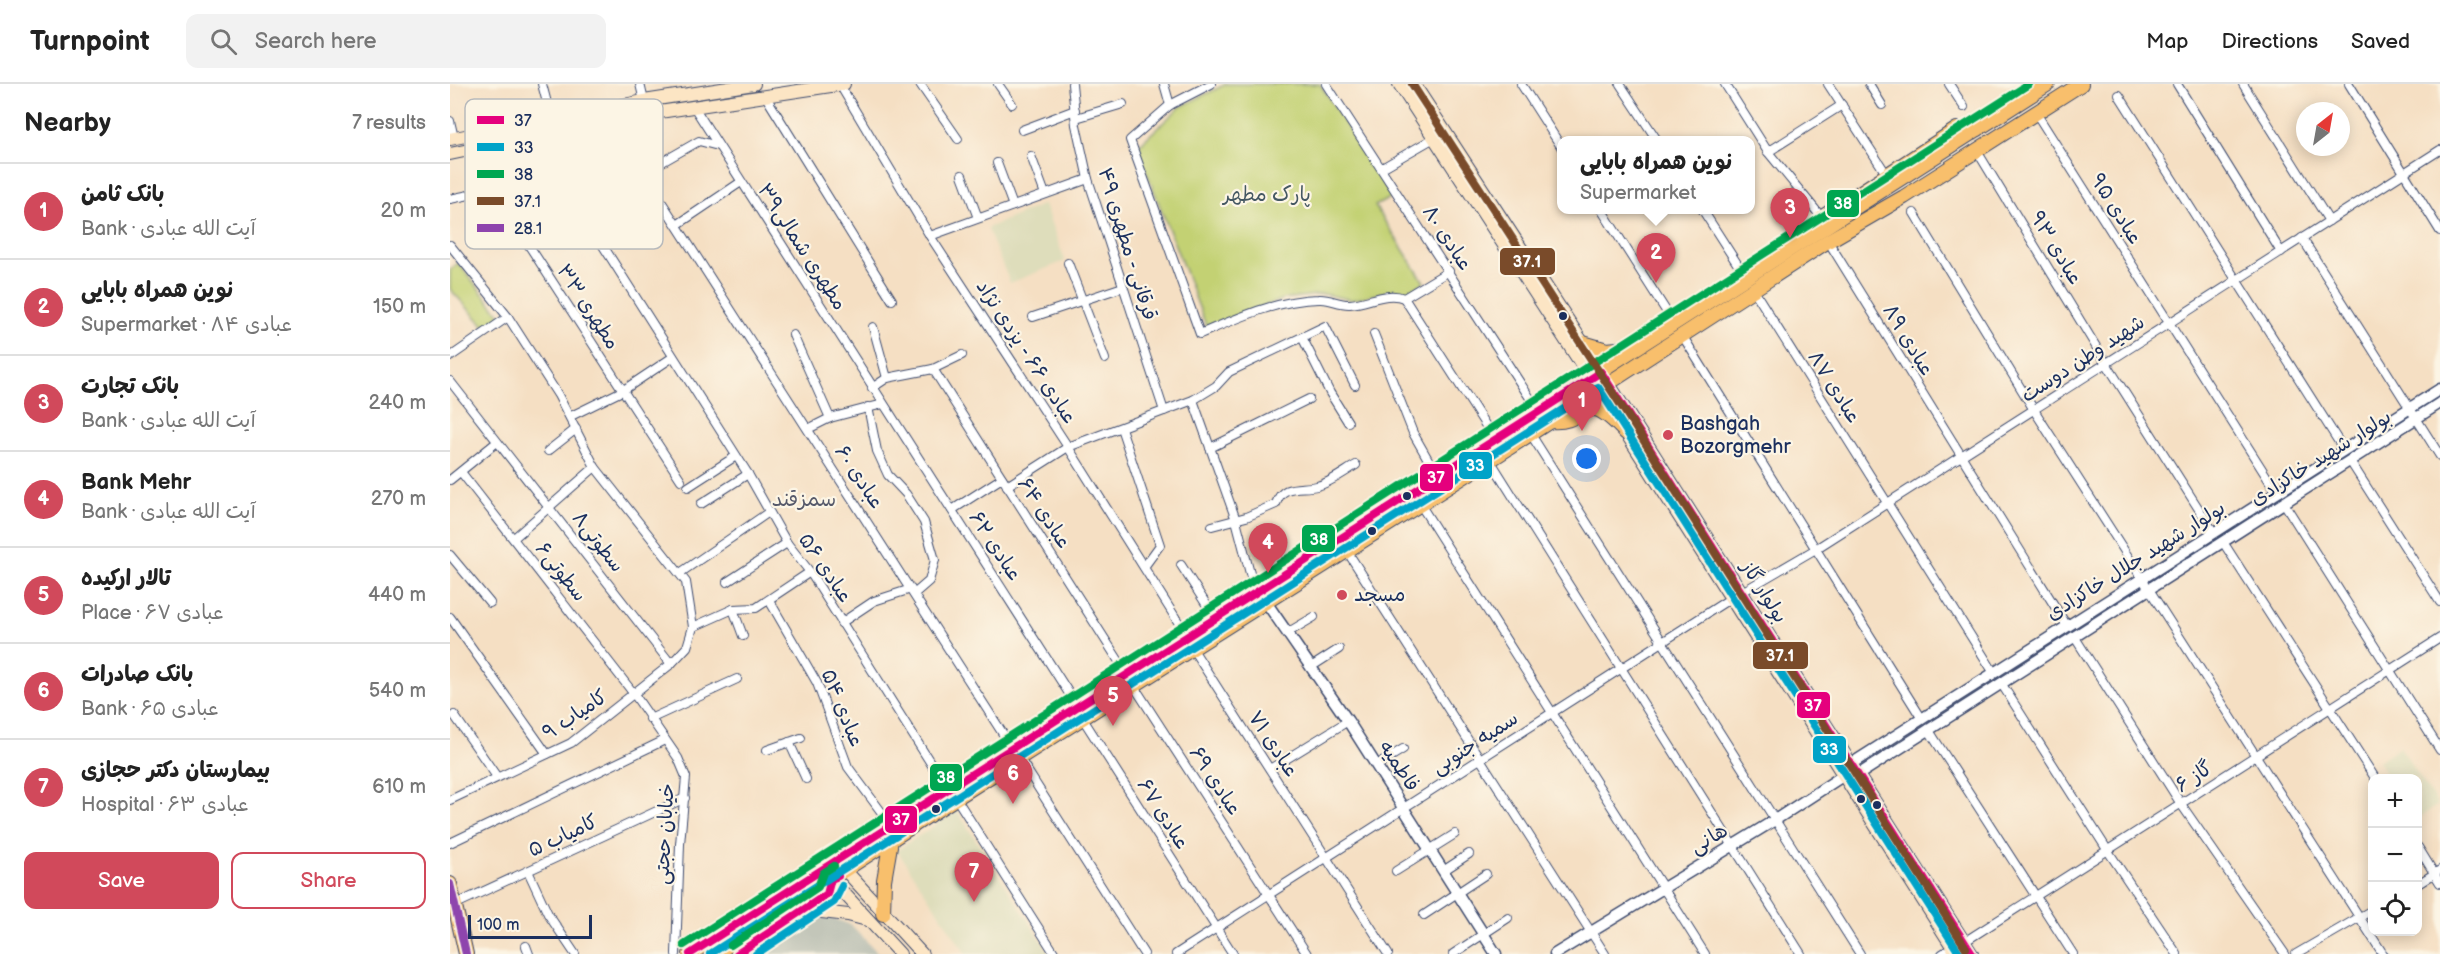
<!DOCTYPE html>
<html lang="en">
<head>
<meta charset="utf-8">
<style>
	body { margin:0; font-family:"Balsamiq Sans","Playpen Sans Arabic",sans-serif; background:#f2f2f2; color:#222 }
	.controls { position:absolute; right:18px; bottom:18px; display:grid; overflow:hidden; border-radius:12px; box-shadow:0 3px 15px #0003 }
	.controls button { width:54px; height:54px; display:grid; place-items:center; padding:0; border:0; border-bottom:2px solid #e0e0e0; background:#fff; color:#222; font:30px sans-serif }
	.compass { position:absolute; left:1846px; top:18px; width:54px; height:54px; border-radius:50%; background:#fff; box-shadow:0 3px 15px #0003; rotate:31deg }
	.scale { position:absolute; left:18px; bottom:15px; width:124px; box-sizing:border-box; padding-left:6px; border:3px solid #1b2f5e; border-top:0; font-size:16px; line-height:21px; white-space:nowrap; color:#1b2f5e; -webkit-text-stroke:4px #fcf5e5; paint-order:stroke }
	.you { position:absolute; left:1137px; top:375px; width:21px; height:21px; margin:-15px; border:4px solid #fff; border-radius:50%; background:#1a73e8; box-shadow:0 0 0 9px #1a73e833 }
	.badge { display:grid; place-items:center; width:39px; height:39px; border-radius:50%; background:#d1495b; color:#fff; font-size:20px; font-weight:700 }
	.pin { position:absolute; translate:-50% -50px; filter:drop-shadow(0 2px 3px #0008) }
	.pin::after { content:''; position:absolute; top:32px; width:21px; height:18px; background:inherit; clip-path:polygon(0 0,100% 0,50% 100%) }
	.popup { position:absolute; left:1107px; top:52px; width:198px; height:78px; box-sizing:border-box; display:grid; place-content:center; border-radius:12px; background:#fff; filter:drop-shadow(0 2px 4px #0005); font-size:20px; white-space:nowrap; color:#767676 }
	.popup b { font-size:22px; color:#222 }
	.popup::after { content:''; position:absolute; left:50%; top:100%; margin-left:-12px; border:12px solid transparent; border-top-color:#fff }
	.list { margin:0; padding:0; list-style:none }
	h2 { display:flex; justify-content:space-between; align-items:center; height:78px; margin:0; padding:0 24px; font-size:26px }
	h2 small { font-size:20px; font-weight:400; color:#767676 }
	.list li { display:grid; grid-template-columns:39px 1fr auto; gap:18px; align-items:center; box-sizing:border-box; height:96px; padding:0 24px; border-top:2px solid #e0e0e0 }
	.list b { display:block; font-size:22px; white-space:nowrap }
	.list p { margin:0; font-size:20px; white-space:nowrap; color:#767676 }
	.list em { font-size:20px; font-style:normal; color:#767676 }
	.actions { display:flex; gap:12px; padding:18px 24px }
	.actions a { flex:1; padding:14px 0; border:2px solid #d1495b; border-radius:12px; text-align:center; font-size:21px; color:#d1495b }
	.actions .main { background:#d1495b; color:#fff }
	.icon { flex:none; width:33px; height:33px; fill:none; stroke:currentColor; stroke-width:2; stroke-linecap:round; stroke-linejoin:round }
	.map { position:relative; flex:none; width:1990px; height:870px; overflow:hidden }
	header { display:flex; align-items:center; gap:36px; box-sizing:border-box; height:84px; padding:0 30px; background:#fff; border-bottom:2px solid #e0e0e0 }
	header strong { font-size:28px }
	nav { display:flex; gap:33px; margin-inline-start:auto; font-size:21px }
	.search { width:420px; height:54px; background:#f2f2f2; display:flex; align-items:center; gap:15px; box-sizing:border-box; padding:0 21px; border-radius:12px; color:#767676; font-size:22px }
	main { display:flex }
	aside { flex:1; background:#fff }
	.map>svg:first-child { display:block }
	.built { fill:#deddbb }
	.industrial { fill:#c3c6b9 }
	.green { fill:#c3d173; stroke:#6f8068; stroke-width:1.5 }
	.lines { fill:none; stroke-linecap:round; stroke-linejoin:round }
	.minor-casing { stroke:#3c496d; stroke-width:10 }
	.tertiary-casing { stroke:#3c496d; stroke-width:13 }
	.secondary-casing { stroke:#3c496d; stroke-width:14 }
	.primary-casing { stroke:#3c496d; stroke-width:16 }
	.minor { stroke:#fff; stroke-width:8 }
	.tertiary { stroke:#fff; stroke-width:10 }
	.secondary { stroke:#fce5c4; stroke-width:12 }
	.primary { stroke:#f8bf6c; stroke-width:14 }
	.bus-1-casing { stroke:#fcf5e5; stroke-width:12 }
	.bus-2-casing { stroke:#fcf5e5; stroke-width:12 }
	.bus-3-casing { stroke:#fcf5e5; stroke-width:12 }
	.bus-4-casing { stroke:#fcf5e5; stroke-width:12 }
	.bus-5-casing { stroke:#fcf5e5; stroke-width:12 }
	.bus-1 { stroke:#e5007d; stroke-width:8 }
	.bus-2 { stroke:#01a3c8; stroke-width:8 }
	.bus-3 { stroke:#00a651; stroke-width:8 }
	.bus-4 { stroke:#7a4b2a; stroke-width:8 }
	.bus-5 { stroke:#8e44ad; stroke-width:8 }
	.bus-dot { fill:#1b2f5e; stroke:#fcf5e5; stroke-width:2 }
	.poi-dot { fill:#d1495b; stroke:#fcf5e5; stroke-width:2 }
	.labels { text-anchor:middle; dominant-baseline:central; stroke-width:4.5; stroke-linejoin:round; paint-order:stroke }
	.park-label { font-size:20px; fill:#455863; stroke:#fcf5e5 }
	.street-label { font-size:20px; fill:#1b2f5e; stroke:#fcf5e5 }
	.poi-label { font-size:20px; fill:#1b2f5e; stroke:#fcf5e5; text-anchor:start }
	.neighbourhood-label { font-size:21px; fill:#56596a; stroke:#fcf5e5 }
	.key { fill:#fcf5e5; stroke:#b8babc; stroke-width:1.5 }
	.key-label { font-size:16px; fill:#1b2f5e }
	.line-badge { stroke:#fcf5e5; stroke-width:2 }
	.badge-label { font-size:16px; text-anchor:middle; font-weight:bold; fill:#fff }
</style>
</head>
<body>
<header>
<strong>Turnpoint</strong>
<div class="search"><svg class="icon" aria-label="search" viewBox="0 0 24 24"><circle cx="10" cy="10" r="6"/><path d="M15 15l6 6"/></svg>Search here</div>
<nav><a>Map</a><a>Directions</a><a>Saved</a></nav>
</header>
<main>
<aside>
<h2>Nearby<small>7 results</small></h2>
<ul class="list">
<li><span class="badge">1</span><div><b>بانک ثامن</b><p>Bank · آیت الله عبادی</p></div><em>20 m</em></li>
<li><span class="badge">2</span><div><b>نوین همراه بابایی</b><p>Supermarket · عبادی ۸۴</p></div><em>150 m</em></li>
<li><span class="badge">3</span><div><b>بانک تجارت</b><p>Bank · آیت الله عبادی</p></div><em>240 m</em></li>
<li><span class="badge">4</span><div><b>Bank Mehr</b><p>Bank · آیت الله عبادی</p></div><em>270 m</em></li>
<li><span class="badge">5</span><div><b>تالار ارکیده</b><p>Place · عبادی ۶۷</p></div><em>440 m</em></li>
<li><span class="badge">6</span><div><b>بانک صادرات</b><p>Bank · عبادی ۶۵</p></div><em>540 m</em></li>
<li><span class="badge">7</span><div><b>بیمارستان دکتر حجازی</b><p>Hospital · عبادی ۶۳</p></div><em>610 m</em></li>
</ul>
<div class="actions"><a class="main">Save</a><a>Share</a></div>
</aside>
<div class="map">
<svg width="1990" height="870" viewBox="0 0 1990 870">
	<rect width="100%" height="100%" fill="#fcf5e5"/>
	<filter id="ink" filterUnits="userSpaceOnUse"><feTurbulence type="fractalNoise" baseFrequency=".0167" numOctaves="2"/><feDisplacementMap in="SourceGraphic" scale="12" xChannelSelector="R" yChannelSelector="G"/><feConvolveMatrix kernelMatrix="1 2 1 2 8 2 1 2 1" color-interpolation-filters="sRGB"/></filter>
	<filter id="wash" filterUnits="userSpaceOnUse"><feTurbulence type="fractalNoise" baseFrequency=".008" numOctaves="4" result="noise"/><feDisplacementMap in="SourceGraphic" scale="24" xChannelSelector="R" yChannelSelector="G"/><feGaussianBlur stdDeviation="1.35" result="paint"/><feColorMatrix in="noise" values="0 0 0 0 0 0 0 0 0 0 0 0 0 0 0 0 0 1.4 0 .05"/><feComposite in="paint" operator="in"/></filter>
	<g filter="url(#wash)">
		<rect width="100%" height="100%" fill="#f5dfc3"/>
		<g class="built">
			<polygon points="594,120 615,177 560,199 537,144"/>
			<polygon points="1950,663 1988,721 1968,734 1968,694 1939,694 1928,677"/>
			<polygon points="507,727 600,870 516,870 447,766"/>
		</g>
		<polygon class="industrial" points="366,831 388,836 401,841 429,870 298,870 357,833"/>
		<g class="green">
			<polygon points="776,0 870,0 942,113 925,122 974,198 959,208 944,206 902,216 874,210 833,215 757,244 687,63 730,23"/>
			<polygon points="8,179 51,232 36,244 0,205 0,186"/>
		</g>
	</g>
	<g filter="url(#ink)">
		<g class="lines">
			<g class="minor-casing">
				<g id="minor">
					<polyline points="92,0 101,34"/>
					<polyline points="190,0 194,17"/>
					<polyline points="470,0 508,55"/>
					<polyline points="548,0 562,20"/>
					<polyline points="622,0 626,41 638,95 714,327"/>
					<polyline points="714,0 720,21"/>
					<path d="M761 0 720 21 680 56 750 250C788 234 827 216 869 215 879 214 890 221 900 220 918 219 936 207 954 214L999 187"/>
					<polyline points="876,0 1089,328"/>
					<polyline points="1071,0 1112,64"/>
					<polyline points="1170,0 1207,56"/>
					<polyline points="1275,0 1318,68 1373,135"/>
					<polyline points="1378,0 1437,91"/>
					<polyline points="1419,0 1432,21"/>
					<polyline points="1499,0 1514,23"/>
					<polyline points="1727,0 1831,168"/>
					<polyline points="1793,0 1879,137"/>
					<polyline points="1899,0 1990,147"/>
					<polyline points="390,1 480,152 618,363 737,552"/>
					<polyline points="1669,11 1894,366"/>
					<polyline points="316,13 442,216"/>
					<polyline points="244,23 627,622"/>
					<polyline points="1586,29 1827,409"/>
					<polyline points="169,31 193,89 562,664"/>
					<polyline points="626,34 673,20"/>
					<polyline points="0,37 4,54"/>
					<polyline points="572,46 625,26"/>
					<polyline points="84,53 298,390 337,459 360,488 497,705"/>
					<polyline points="22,66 43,106 231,396"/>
					<polyline points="1527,67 1656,279 1764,449"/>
					<polyline points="1318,68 1392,21"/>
					<polyline points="581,72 595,110"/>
					<polyline points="547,79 563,122"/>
					<polyline points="932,84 984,54"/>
					<polyline points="193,89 249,57 268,62"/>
					<polyline points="512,91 528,134"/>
					<polyline points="118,107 183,66"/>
					<polyline points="0,115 43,106"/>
					<polyline points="51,118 104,84"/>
					<polyline points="1151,125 1225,241"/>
					<polyline points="1252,125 1297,195"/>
					<polyline points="1464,129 1584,326 1933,870"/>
					<polyline points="227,141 291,98"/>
					<polyline points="480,152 638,95"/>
					<polyline points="1852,154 1990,372"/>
					<polyline points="1378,157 1617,542"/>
					<polyline points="0,161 58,233 108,311 145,383 236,498 243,543 237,563 221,580 121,659 0,716"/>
					<polyline points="618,179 655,275"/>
					<polyline points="1303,205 1544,589"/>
					<polyline points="954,214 1045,356"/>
					<polyline points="583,233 673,203"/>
					<polyline points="423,243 437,294"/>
					<polyline points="924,250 963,349 988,393"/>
					<polyline points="343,251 380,334"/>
					<polyline points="1232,251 1472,635"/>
					<polyline points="852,253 880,309 898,338"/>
					<polyline points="0,273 58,233"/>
					<polyline points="483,285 677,590"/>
					<polyline points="0,297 221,580"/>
					<polyline points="422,304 437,294 483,285 512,271"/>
					<polyline points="743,316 786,436 803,501"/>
					<polyline points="418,323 427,367 438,391 456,410 474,438 485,476 479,497 464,510"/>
					<polyline points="121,332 172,307 223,273"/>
					<polyline points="671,344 710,461 694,483"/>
					<polyline points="358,345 380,334 433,320"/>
					<polyline points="1080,349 1410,870"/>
					<polyline points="760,364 859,315"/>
					<polyline points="98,367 126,345"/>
					<polyline points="1040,376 1351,870"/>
					<polyline points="1900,377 1990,518"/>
					<polyline points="11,388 184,610 228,674 236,693 230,760 226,870"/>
					<polyline points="0,396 47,358"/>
					<polyline points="557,402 618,363 743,316 766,302 779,288 875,242 905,301"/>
					<polyline points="238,403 286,372"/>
					<polyline points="1834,419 1990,666"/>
					<polyline points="251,420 298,390"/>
					<polyline points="970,420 1255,870"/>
					<polyline points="502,426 552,394"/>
					<path d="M762 442 796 433 826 420C832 399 850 406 867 402 880 399 894 388 906 381"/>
					<polyline points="64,454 145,383"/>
					<polyline points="1773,458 1925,694"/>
					<polyline points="897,467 1155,870"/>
					<polyline points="0,471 40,519"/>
					<polyline points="731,481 765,534"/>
					<polyline points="230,489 319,428"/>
					<polyline points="277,498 337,459"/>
					<polyline points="1292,508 1364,466 1990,66"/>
					<polyline points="319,516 367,599 398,683 441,741"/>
					<polyline points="283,525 293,552"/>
					<polyline points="0,533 97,670"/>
					<polyline points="391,539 424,517 461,505"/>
					<polyline points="243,543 283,525 306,524 360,488"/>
					<polyline points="837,549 864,533"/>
					<polyline points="1624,552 1731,720 1835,870"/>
					<polyline points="742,564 938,870"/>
					<polyline points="861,583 889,565"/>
					<polyline points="1551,599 1658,767 1727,870"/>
					<polyline points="684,602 857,870"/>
					<polyline points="4,631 47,693"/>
					<polyline points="200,635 287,595"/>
					<polyline points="633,635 783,870"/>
					<polyline points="1478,645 1623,870"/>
					<polyline points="339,658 356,695"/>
					<polyline points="317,666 351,654"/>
					<polyline points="570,675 694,870"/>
					<polyline points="927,681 953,665"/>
					<polyline points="820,685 898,637"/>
					<polyline points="506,714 605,870"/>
					<polyline points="0,759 215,656"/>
					<polyline points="1968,763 1990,799"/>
					<polyline points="78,787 98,830 125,870"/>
					<polyline points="946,787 1005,750"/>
					<polyline points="993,787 1019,770"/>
					<polyline points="1968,800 1990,786"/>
					<polyline points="4,821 235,714"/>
					<polyline points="974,831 1036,790"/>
					<polyline points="1514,858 1990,554"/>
					<polyline points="76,862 79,870"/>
					<polyline points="726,870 1281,514"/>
					<polyline points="1003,870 1058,834"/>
					<polyline points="1492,870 1503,863"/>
					<polyline points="1846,870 1922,826"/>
				</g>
			</g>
			<g class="tertiary-casing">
				<g id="tertiary">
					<polyline points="816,518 898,637 1046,870"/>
					<polyline points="1400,691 1408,691 1990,319"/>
					<polyline points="1105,870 1325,736 1394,691 1401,680 1990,305"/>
				</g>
			</g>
			<g class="secondary-casing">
				<g id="secondary">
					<polyline points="949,0 1176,349 1507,870"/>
					<polyline points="964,0 1133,259 1522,870"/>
					<polyline points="0,55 194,17 304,0"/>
					<polyline points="0,70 170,34 394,0"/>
					<polyline points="354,826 398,831 417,836"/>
					<polyline points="287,870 377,810 381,795"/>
					<polyline points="450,870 381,795 380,779 396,787 472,870"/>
				</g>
			</g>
			<g class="primary-casing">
				<g id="primary">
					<polyline points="1371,134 1507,45 1528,45"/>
					<polyline points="1133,259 1157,266 1185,263"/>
					<path d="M1101 337C1140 341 1130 300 1176 349"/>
					<polyline points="0,800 16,870"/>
					<polyline points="433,830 434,796 441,756"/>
					<polyline points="240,870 1598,0"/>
					<polyline points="265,870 487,726 1040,376 1378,157 1454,113 1631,0"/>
				</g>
			</g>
			<use href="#minor" class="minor"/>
			<use href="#tertiary" class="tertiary"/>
			<use href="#secondary" class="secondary"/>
			<use href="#primary" class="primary"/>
			<g class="bus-1-casing">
				<g id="bus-1">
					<polyline points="240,870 1151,288 1522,870"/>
					<polyline points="287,870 377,810 381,795 388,792"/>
				</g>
			</g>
			<g class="bus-2-casing">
				<g id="bus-2">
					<polyline points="260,870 1148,303 1510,870"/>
					<polyline points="306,870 384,818 392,802"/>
				</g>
			</g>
			<g class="bus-3-casing">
				<g id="bus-3">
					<polyline points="234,861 1579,0"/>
					<polyline points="281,861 368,803 373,789 384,782"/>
				</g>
			</g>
			<g class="bus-4-casing">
				<polyline id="bus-4" points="962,0 1185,343 1516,864"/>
			</g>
			<g class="bus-5-casing">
				<polyline id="bus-5" points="0,800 16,870"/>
			</g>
			<use href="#bus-1" class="bus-1"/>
			<use href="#bus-2" class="bus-2"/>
			<use href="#bus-3" class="bus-3"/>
			<use href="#bus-4" class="bus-4"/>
			<use href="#bus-5" class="bus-5"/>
		</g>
	</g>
	<g class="bus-dot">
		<circle cx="1113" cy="232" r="5"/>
		<circle cx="957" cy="412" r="5"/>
		<circle cx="922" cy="447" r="5"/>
		<circle cx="1411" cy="715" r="5"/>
		<circle cx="1427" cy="721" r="5"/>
		<circle cx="486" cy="725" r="5"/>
	</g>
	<g class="poi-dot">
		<circle cx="1218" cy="351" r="6"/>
		<circle cx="892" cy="511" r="6"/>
	</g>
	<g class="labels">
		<g class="park-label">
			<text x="817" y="111">پارک مطهر</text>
		</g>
		<g class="street-label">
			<text transform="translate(1666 125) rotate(58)">عبادی ۹۵</text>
			<text transform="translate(997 154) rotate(57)">عبادی ۸۰</text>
			<text transform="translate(677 160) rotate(73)">قرقانی - مطهری ۴۹</text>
			<text transform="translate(352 163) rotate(57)">مطهری شمالی۳۹</text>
			<text transform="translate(1606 164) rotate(59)">عبادی ۹۳</text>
			<text transform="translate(138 223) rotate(57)">مطهری ۳۳</text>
			<text transform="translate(1458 256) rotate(59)">عبادی ۸۹</text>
			<text transform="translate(576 268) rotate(57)">عبادی ۶۶ - یزدی نژاد</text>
			<text transform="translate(1633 275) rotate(-33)">شهید وطن دوست</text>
			<text transform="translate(1384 303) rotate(58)">عبادی ۸۷</text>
			<text transform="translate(1871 374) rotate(-32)">بولوار شهید خاکزادی</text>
			<text transform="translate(409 393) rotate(57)">عبادی ۶۰</text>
			<text transform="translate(594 429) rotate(57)">عبادی ۶۴</text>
			<text transform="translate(148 458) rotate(52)">سطوتی۸</text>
			<text transform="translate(545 462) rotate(57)">عبادی ۶۲</text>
			<text transform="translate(1686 477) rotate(-32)">بولوار شهید جلال خاکزادی</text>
			<text transform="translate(375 484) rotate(56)">عبادی ۵۶</text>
			<text transform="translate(111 488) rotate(52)">سطوتی۶</text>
			<text transform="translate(1314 508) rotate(58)">بولوار گاز</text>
			<text transform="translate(392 624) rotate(68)">عبادی ۵۴</text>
			<text transform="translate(125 631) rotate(-34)">کامیاب ۹</text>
			<text transform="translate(1025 659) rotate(-33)">سمیه جنوبی</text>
			<text transform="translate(823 660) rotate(57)">عبادی ۷۱</text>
			<text transform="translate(949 682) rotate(57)">فاطمیه</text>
			<text transform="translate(1744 693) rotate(-33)">گاز ۶</text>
			<text transform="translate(765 697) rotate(57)">عبادی ۶۹</text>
			<text transform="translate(713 730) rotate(58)">عبادی ۶۷</text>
			<text transform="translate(215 750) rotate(-87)">خیابان حجتی</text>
			<text transform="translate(113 752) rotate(-25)">کامیاب ۵</text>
			<text transform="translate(1259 755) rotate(-31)">هانی</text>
		</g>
		<g class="poi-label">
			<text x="1230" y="340">Bashgah<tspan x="1230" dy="23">Bozorgmehr</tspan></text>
			<text x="904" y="511">مسجد</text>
		</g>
		<g class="neighbourhood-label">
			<text x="354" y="415">سمزقند</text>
		</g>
	</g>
	<rect x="15" y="15" width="198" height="150" rx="9" class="key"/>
	<rect x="27" y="32" width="27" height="8" fill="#e5007d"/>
	<rect x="27" y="59" width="27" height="8" fill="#01a3c8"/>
	<rect x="27" y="86" width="27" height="8" fill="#00a651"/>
	<rect x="27" y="113" width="27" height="8" fill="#7a4b2a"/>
	<rect x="27" y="140" width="27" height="8" fill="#8e44ad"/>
	<g class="key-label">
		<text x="64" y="42">37</text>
		<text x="64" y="69">33</text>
		<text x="64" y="96">38</text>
		<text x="64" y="123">37.1</text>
		<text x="64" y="150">28.1</text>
	</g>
	<g class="line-badge">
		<rect x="1376" y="105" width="34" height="29" rx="6" fill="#00a651"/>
		<rect x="1049" y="163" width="57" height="29" rx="6" fill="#7a4b2a"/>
		<rect x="1008" y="367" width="35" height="29" rx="6" fill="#01a3c8"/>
		<rect x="969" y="379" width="35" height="29" rx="6" fill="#e5007d"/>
		<rect x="851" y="440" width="35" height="29" rx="6" fill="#00a651"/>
		<rect x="1302" y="557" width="57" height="29" rx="6" fill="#7a4b2a"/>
		<rect x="1346" y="607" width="35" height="28" rx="6" fill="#e5007d"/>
		<rect x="1362" y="651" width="35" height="29" rx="6" fill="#01a3c8"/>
		<rect x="479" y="679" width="34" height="29" rx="6" fill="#00a651"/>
		<rect x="434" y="721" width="34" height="29" rx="6" fill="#e5007d"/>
	</g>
	<g class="badge-label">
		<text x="1393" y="125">38</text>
		<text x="1077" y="183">37.1</text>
		<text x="1025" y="387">33</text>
		<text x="986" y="399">37</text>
		<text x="869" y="461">38</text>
		<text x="1330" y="577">37.1</text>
		<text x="1363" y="627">37</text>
		<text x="1379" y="671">33</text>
		<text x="496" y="699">38</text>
		<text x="451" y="741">37</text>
	</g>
</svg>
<div class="controls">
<button>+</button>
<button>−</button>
<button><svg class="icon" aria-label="locate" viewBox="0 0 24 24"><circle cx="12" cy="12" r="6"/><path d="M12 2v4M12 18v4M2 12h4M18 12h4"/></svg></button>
</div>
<svg class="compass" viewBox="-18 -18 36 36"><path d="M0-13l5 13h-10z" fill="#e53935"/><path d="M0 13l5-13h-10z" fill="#767676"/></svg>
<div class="scale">100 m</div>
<div class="you"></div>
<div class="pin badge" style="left:1132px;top:347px">1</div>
<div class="pin badge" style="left:1206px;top:199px">2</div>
<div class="popup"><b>نوین همراه بابایی</b>Supermarket</div>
<div class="pin badge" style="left:1340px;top:154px">3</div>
<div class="pin badge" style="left:818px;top:489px">4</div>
<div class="pin badge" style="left:663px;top:642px">5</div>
<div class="pin badge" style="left:563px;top:720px">6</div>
<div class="pin badge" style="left:524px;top:818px">7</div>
</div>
</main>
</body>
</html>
